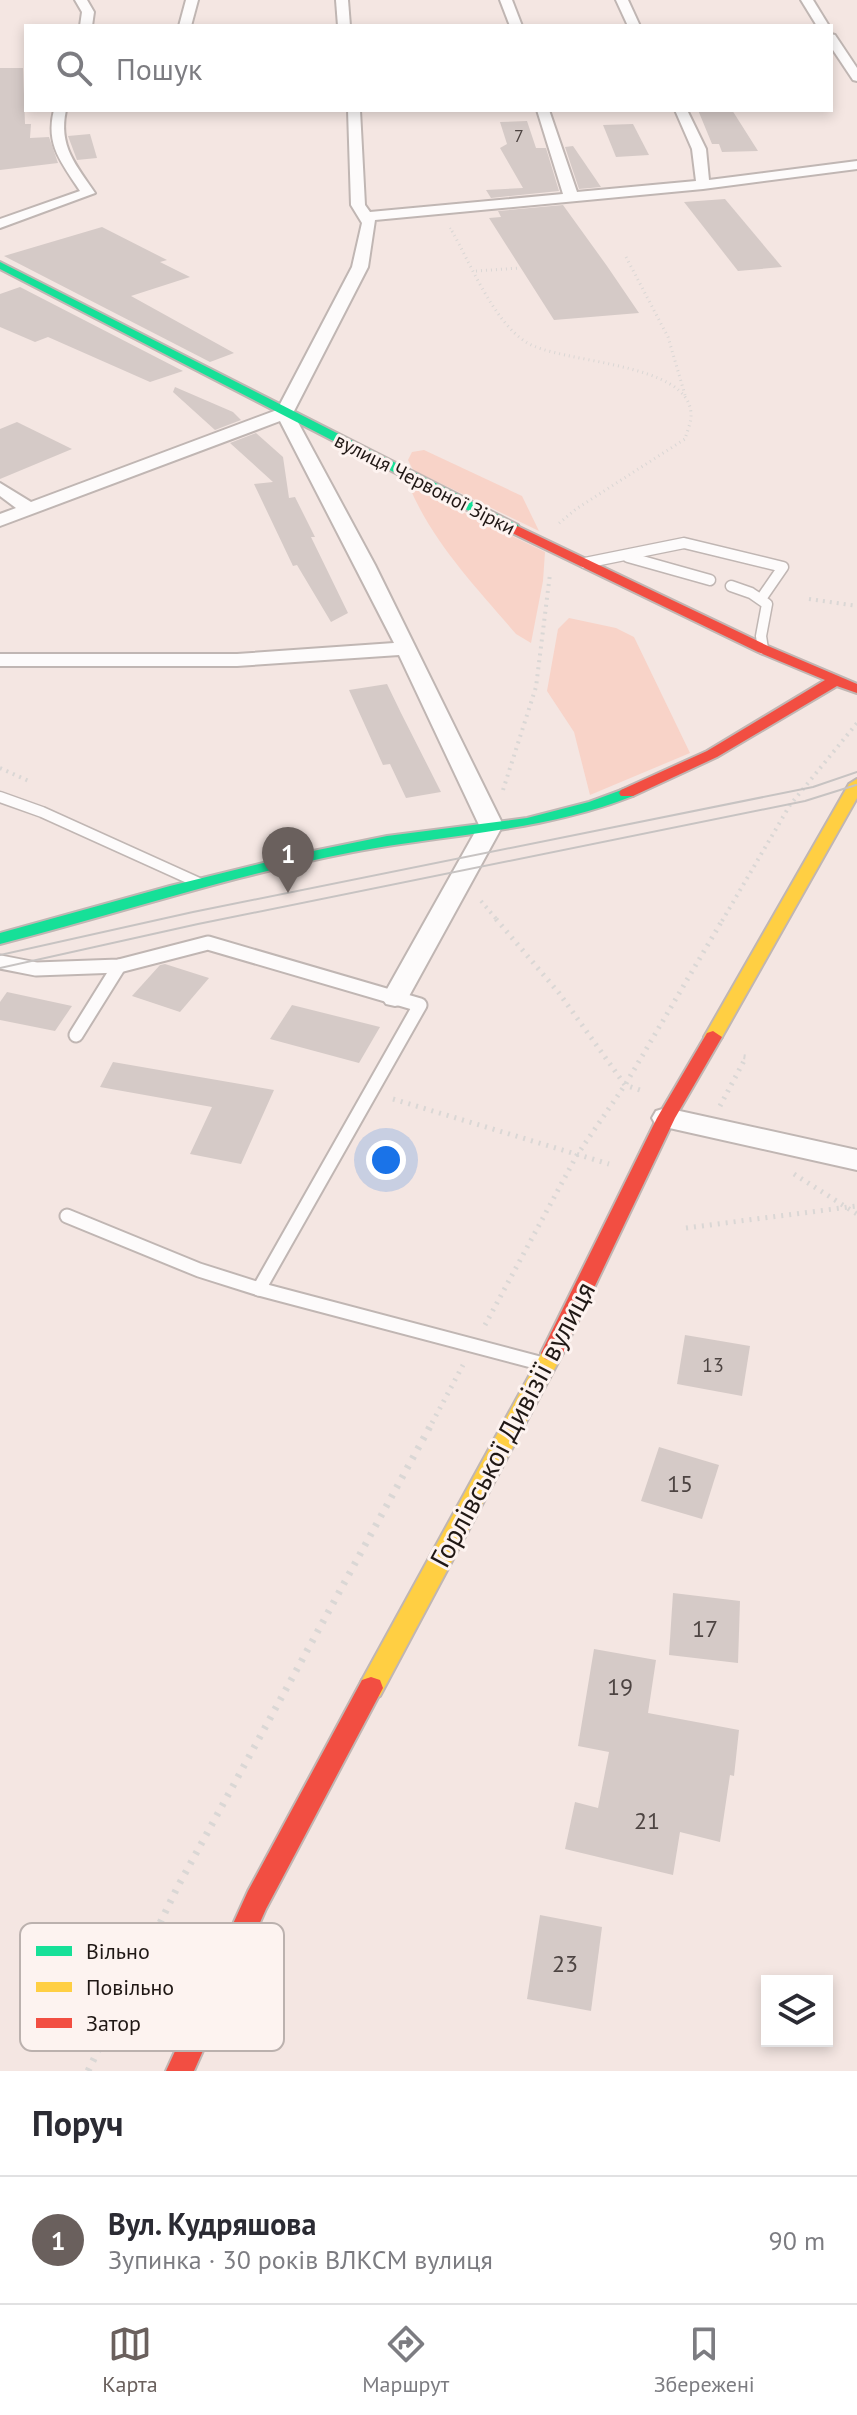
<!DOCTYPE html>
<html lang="uk">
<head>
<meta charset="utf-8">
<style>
	body { margin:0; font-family:"PT Sans",sans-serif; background:#f7f7f7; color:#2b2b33 }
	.controls { position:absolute; right:24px; bottom:24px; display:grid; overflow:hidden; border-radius:0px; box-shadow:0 4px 12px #0003 }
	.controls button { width:72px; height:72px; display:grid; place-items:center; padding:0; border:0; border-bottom:2px solid #e1e1e2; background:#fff; color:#2b2b33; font:40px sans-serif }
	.you { position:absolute; left:386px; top:1160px; width:28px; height:28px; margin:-20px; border:6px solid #fff; border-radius:50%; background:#1a73e8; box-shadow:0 0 0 12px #1a73e833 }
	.badge { display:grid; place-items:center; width:52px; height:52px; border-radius:50%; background:#6a605d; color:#fff; font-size:26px; font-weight:700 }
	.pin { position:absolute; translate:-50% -66px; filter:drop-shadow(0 2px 4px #0008) }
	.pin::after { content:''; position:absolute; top:42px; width:28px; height:24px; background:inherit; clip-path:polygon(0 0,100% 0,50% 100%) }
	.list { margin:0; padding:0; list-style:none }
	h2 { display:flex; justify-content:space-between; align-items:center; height:104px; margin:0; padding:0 32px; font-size:34px }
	h2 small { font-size:26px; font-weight:400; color:#7c7c81 }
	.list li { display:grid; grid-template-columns:52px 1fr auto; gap:24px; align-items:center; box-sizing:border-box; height:128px; padding:0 32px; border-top:2px solid #e1e1e2 }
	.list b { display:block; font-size:30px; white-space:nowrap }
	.list p { margin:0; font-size:26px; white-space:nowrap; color:#7c7c81 }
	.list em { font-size:26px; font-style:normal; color:#7c7c81 }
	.icon { flex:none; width:44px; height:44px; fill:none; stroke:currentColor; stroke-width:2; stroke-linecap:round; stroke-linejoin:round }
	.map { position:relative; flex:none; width:857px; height:2071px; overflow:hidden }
	.search { position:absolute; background:#fff; box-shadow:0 4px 12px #0003; left:24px; right:24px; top:24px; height:88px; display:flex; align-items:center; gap:20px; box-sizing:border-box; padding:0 28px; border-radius:0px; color:#7c7c81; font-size:30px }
	.sheet { height:232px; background:#fff }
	nav { display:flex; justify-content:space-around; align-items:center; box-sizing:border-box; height:112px; border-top:2px solid #e1e1e2; background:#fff; font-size:22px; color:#7c7c81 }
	nav a { display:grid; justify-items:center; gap:4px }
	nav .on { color:#6a605d }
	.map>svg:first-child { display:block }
	.green { fill:#f8d3c8 }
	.building { fill:#d5cac7 }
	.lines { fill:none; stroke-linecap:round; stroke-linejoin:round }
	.lane-far1-casing { stroke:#c0b6b3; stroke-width:13 }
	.lane-casing { stroke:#c0b6b3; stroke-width:17 }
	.street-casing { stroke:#c0b6b3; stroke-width:4 }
	.fast-casing { stroke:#c0b6b3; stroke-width:4 }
	.slow-casing { stroke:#c0b6b3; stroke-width:4 }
	.jam-casing { stroke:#c0b6b3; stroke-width:4 }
	.path-far4 { stroke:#dad7d5; stroke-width:2; stroke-dasharray:1 3; stroke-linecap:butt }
	.path-far3 { stroke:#dad7d5; stroke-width:3; stroke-dasharray:1 4; stroke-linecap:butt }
	.path-far2 { stroke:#dad7d5; stroke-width:4; stroke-dasharray:2 5; stroke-linecap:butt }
	.path-far1 { stroke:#dad7d5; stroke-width:5; stroke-dasharray:2 6; stroke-linecap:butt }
	.path { stroke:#dad7d5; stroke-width:7; stroke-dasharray:3 8; stroke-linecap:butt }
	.lane-far1 { stroke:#fdfbfb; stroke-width:10 }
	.lane { stroke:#fdfbfb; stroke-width:13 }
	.street { fill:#fdfbfb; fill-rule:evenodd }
	.fast { fill:#16e098; fill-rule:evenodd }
	.slow { fill:#ffcf43; fill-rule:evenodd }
	.jam { fill:#f24e42; fill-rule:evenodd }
	.tram { stroke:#c7c3c2; stroke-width:2 }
	.labels { text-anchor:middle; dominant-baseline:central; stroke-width:6; stroke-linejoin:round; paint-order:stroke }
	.far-number-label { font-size:18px; fill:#4d4442 }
	.far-street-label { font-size:20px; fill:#201815; stroke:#fdf3f0 }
	.number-label { font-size:20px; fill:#4d4442 }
	.near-number-label { font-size:24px; fill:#4d4442 }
	.near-street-label { font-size:28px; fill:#201815; stroke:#fdf3f0 }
	.key { fill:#fdf3f0; stroke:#bbb1ae; stroke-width:2 }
	.key-label { font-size:22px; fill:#201815 }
</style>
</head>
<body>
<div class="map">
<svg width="857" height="2071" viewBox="0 0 857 2071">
	<rect width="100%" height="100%" fill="#f4e6e2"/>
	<g class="green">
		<polygon points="424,450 522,496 539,531 413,470 408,460 412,452"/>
		<path d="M409 486 545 552 543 581 531 643 516 634C476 587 433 543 409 486Z"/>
		<polygon points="569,618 616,628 634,637 690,753 590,795 574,732 547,691 558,629"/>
	</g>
	<g class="building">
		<polygon points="0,68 23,68 25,124 31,124 30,138 49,137 58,163 0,170"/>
		<polygon points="698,110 732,110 758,151 722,152 719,144 712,144"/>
		<polygon points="527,121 536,148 546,148 559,191 491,198 486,190 523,188 500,148 507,144 500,122"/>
		<polygon points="633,124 649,155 616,157 603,125"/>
		<polygon points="90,134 97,158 77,160 68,136"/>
		<polygon points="573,146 601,187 579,189 565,147"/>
		<polygon points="725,199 782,267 738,271 684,202"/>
		<polygon points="563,205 607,266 639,313 554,320 489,218 501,217 498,211"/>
		<polygon points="102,227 167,260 160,262 190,277 131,296 234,353 210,362 4,256"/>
		<polygon points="20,287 183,371 150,382 48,337 35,342 0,327 0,294"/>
		<polygon points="175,387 233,412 241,420 215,430 173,392"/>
		<polygon points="17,422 72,449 0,479 0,429"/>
		<polygon points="256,433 283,457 289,498 295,497 315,537 311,537 348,613 331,622 297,565 293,566 254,484 273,482 230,443"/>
		<polygon points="387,684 401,713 441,792 406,798 390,764 383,765 349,690"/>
		<polygon points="165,964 209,978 180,1012 132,996 160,965"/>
		<polygon points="7,992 72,1006 55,1031 0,1020 0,1002"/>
		<polygon points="292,1005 380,1027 359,1063 270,1039"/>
		<polygon points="113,1062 274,1090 241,1164 190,1154 212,1107 100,1087"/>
		<polygon points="685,1335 750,1346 742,1396 677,1384"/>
		<polygon points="659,1447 719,1465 702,1519 641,1501"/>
		<polygon points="673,1593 740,1601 738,1663 669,1655"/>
		<polygon points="594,1649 656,1660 648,1713 739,1730 734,1776 730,1775 720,1842 680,1832 673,1875 565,1849 575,1802 598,1808 609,1752 578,1746"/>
		<polygon points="540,1915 602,1927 591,2011 527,1999"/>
	</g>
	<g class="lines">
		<g class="lane-far1-casing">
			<g id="lane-far1">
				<polyline points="628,557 710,580"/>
				<polyline points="585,563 684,543 783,567 763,596"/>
				<polyline points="731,586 751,593 767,604 761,636 763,649"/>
				<polyline points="0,797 42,812 199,883"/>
			</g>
		</g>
		<g class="lane-casing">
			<g id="lane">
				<polyline points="0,962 36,969 119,966 208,943 420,1005 259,1289"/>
				<polyline points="76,1035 119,966"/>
				<polyline points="67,1216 199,1270 259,1289 543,1364"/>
			</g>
		</g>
		<g class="street-casing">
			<g id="street">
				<polygon points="75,0 87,0 94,12 92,26 80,26 82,12"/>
				<polygon points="186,0 198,0 191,26 179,26"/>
				<polygon points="336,0 348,0 350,26 338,26"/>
				<polygon points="500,0 512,0 522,26 510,26"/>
				<polygon points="616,0 628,0 640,26 628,26"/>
				<polygon points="801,0 813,0 829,26 817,26"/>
				<polygon points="831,34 835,35 857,68 857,81 853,80 831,47"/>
				<path d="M54 110H66C58 146 76 165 95 193L0 228V219L80 191C62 163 45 145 54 110Z"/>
				<polygon points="348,110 360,110 365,205 370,212 563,194 537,110 549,110 577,192 696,181 692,149 675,110 687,110 706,149 709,180 857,161 857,169 703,189 375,220 368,267 293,413 375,565 503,825 408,998 404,1004 395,1006 386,1004 382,998 479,825 399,655 237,666 0,666 0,654 237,654 394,643 280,421 0,526 0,514 16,508 0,496 0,483 31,502 277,410 352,267 362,223 351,205"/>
				<polygon points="666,1108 857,1150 857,1170 656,1125 652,1118 656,1111"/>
			</g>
		</g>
		<g class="fast-casing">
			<g id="fast">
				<polygon points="0,262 518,525 519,528 508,531 0,269"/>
				<path d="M627 788 633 790 635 793 633 796C542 832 447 834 353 852 233 875 118 914 0 944V933L170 886 308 852 387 836 527 818 589 802Z"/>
			</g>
		</g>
		<g class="slow-casing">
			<g id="slow">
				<polygon points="857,779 857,798 722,1037 719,1041 707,1041 704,1037 849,784"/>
				<polygon points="552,1345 559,1347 563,1353 380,1696 371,1699 362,1696 359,1688 362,1680 545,1347"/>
			</g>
		</g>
		<g class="jam-casing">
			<g id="jam">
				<polygon points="513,524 768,646 857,684 857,693 837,686 717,757 633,796 621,796 619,793 621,790 707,751 825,680 758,652 508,531 508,525"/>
				<polygon points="713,1031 722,1037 675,1118 563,1353 559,1359 552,1361 545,1359 541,1353 657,1118 707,1033"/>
				<polygon points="371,1677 380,1680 383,1688 266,1909 194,2071 166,2071 248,1891 362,1680"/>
			</g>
		</g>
		<polyline class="path-far4" points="450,228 453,233"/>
		<g class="path-far3">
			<path d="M452 231C470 263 494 322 526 342 559 364 691 361 691 415 691 423 687 432 685 439L576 509 557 525"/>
			<polyline points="626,257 668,337 685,395"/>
			<polyline points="476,271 520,268"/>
		</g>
		<g class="path-far2">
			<polyline points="809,599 857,606"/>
			<polyline points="0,768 31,782"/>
			<polyline points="503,790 536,687 550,574"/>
			<polyline points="481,901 498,921"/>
			<polyline points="722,921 790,805 857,723"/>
		</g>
		<g class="path-far1">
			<polyline points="496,919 559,993 625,1085 643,1091"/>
			<polyline points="393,1099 609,1164"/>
			<polyline points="720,1106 746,1057 739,1056"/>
			<polyline points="794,1174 857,1214"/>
			<polyline points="686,1228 857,1206"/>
			<polyline points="485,1325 577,1155 625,1085 723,919"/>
			<polyline points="432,1423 463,1365"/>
		</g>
		<polyline class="path" points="88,2071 177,1888 433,1421"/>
		<use href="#lane-far1" class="lane-far1"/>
		<use href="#lane" class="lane"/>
		<use href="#street" class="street"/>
		<use href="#fast" class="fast"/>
		<use href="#slow" class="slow"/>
		<use href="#jam" class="jam"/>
		<g class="tram">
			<polyline points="0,955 193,912 813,787 857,772"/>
			<polyline points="0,968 198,924 805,801 856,785"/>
		</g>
	</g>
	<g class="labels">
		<g class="far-number-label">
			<text x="519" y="135">7</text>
		</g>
		<g class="far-street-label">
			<text transform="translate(425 484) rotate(27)">вулиця Червоної Зірки</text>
		</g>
		<g class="number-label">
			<text x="713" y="1365">13</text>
		</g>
		<g class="near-number-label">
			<text x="680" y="1483">15</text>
			<text x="705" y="1628">17</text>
			<text x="620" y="1686">19</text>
			<text x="647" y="1820">21</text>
			<text x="565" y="1963">23</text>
		</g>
		<g class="near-street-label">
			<text transform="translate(512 1424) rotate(-62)">Горлівської Дивізії вулиця</text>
		</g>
	</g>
	<rect x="20" y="1923" width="264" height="128" rx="12" class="key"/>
	<rect x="36" y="1946" width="36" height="10" fill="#16e098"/>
	<rect x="36" y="1982" width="36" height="10" fill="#ffcf43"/>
	<rect x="36" y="2018" width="36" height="10" fill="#f24e42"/>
	<g class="key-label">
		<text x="86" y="1959">Вільно</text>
		<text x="86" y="1995">Повільно</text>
		<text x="86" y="2031">Затор</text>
	</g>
</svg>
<div class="controls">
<button><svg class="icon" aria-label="layers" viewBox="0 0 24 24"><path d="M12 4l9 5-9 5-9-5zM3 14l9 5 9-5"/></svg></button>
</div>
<div class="you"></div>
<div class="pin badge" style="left:288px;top:893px">1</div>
<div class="search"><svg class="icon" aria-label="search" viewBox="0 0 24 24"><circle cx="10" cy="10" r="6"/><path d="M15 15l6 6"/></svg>Пошук</div>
</div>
<section class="sheet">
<h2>Поруч<small></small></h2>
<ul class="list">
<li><span class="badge">1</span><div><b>Вул. Кудряшова</b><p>Зупинка · 30 років ВЛКСМ вулиця</p></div><em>90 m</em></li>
</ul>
</section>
<nav>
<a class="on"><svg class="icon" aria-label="map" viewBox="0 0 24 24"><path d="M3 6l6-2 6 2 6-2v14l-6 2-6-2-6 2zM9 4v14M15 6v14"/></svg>Карта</a>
<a><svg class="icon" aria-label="directions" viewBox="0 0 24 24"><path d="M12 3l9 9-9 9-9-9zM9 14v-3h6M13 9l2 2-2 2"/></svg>Маршрут</a>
<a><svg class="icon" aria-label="saved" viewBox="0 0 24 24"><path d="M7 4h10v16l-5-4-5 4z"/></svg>Збережені</a>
</nav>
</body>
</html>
